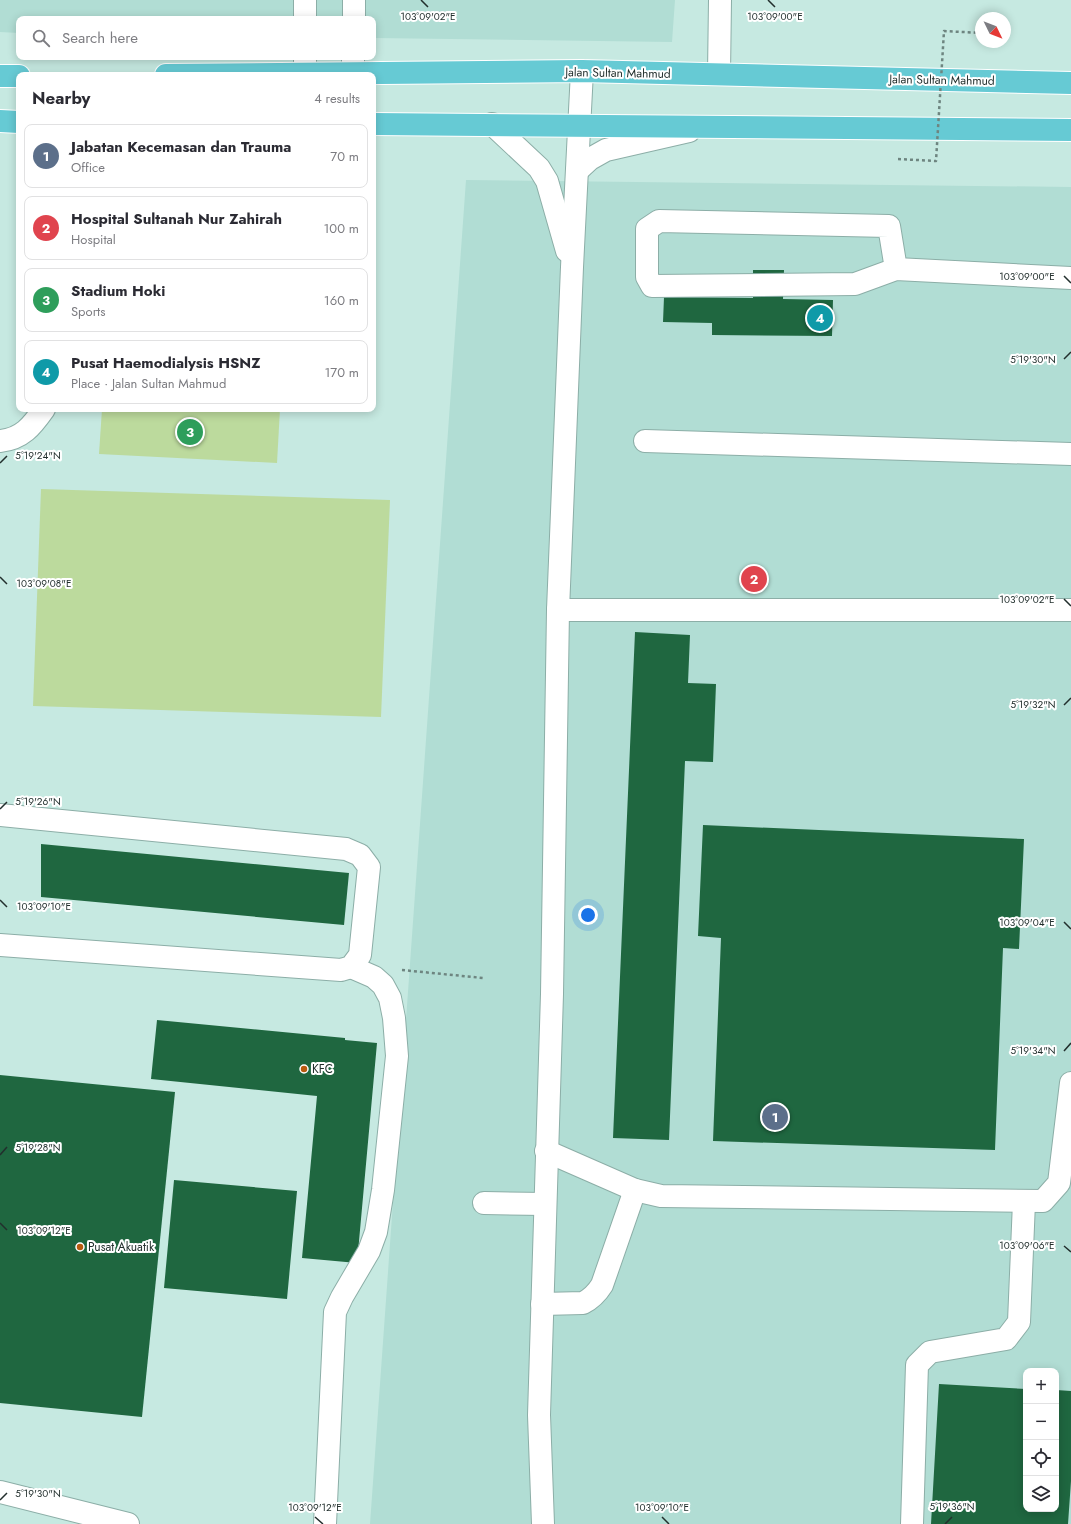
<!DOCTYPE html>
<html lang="en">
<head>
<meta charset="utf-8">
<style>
	body { margin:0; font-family:Jost,sans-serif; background:#f7f7f7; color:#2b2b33 }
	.controls { position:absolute; right:12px; bottom:12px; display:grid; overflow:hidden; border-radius:8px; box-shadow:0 2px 10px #0003 }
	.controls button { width:36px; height:36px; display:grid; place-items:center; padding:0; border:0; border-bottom:1px solid #e1e1e2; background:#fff; color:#2b2b33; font:20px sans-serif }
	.compass { position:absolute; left:975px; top:12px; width:36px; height:36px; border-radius:50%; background:#fff; box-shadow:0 2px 10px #0003; rotate:133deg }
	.you { position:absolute; left:588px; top:915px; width:14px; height:14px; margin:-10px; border:3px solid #fff; border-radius:50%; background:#1a73e8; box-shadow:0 0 0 6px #1a73e833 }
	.badge { display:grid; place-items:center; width:26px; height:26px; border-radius:50%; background:#b85a0e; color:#fff; font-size:13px; font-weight:700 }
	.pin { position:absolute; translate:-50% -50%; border:2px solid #fff; box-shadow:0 1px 4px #0006 }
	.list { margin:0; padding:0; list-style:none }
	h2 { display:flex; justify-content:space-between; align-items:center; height:52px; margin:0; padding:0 16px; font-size:17px }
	h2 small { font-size:13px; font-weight:400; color:#7c7c81 }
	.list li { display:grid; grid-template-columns:26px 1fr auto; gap:12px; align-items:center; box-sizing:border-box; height:64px; margin:0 8px 8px; padding:0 8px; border:1px solid #e1e1e2; border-radius:8px }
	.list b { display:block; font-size:15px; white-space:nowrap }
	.list p { margin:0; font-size:13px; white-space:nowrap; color:#7c7c81 }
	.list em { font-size:13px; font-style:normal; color:#7c7c81 }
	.icon { flex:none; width:22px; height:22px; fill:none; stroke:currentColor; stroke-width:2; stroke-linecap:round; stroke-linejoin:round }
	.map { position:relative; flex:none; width:1071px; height:1524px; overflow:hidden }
	.search { position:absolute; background:#fff; box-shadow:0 2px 10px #0003; left:16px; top:16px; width:360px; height:44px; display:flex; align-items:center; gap:10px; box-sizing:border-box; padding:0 14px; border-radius:8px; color:#7c7c81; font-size:15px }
	.panel { position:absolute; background:#fff; box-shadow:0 2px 10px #0003; left:16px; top:72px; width:360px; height:340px; border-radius:8px }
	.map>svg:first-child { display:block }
	.built { fill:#b1ddd4; fill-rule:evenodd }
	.green { fill:#bcda9d }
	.building { fill:#1f6740 }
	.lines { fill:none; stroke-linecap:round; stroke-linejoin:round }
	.minor-casing { stroke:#8caea7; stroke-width:24 }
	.major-casing { stroke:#fff; stroke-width:24 }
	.path { stroke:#6e8580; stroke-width:2.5; stroke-dasharray:3 3; stroke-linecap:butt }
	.minor { stroke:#fff; stroke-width:22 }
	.major { stroke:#66cad4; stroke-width:22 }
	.path-bridge { stroke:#6e8580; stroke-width:2.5; stroke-dasharray:3 3; stroke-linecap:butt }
	.ticks { fill:none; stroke:#222f2d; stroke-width:1.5 }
	.poi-dot { fill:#b85a0e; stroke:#fff; stroke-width:1.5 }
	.labels { text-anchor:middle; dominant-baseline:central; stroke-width:4; stroke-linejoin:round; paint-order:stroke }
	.street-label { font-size:12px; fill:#222f2d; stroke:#fff }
	.poi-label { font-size:12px; fill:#222f2d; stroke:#fff; text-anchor:start }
	.ticks-label { font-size:10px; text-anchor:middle; fill:#222f2d; stroke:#fff; stroke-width:4; stroke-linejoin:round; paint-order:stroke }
</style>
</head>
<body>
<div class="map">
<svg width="1071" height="1524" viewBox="0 0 1071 1524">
	<rect width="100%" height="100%" fill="#c6e9e1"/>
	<g class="built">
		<polygon points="0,0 675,0 672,42 373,38 373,19 19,19 19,33 0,32"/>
		<path d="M466 180 1071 187V1524H370ZM1026 1371H1056V1509H1026Z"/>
	</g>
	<g class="green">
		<polygon points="102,409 280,409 277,463 99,454"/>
		<polygon points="41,489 390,500 381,717 33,706"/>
	</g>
	<g class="building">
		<polygon points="753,270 784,270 783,299 833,300 832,336 712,335 712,323 663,322 664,297 753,298"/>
		<polygon points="635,632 690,635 688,683 716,684 713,762 685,761 669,1140 613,1138"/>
		<polygon points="703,825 1024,839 1019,949 1003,948 995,1150 713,1141 721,938 698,936"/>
		<polygon points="41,844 349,873 344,925 41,897"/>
		<polygon points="157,1020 345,1038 345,1040 377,1043 357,1263 302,1258 317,1096 151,1079"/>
		<polygon points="0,1075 175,1092 142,1417 0,1403"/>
		<polygon points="174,1180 297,1191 287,1299 164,1288"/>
		<polygon points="939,1384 1026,1389 1026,1509 1056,1509 1056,1390 1071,1391 1071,1481 1068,1524 931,1524"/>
	</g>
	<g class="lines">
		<g class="minor-casing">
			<g id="minor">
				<polyline points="305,19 305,0"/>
				<polyline points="354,19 354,0"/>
				<polyline points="353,73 353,57"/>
				<polyline points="305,74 305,57"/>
				<polyline points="719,74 720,0"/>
				<polyline points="492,124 539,168 547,181 567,251"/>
				<polyline points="577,171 590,159 606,150 689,131"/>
				<polyline points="896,269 889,226 659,221 647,229 647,277 652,286 855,284 896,269 1071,278"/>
				<path d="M0 441C22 439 32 426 44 409"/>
				<polyline points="645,441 1071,454"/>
				<polyline points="558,610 1071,610"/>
				<polyline points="0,815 346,849 360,855 369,867 360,955 351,967 341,970 0,945"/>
				<polyline points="546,1151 635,1190 661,1196 1043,1201 1059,1183 1071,1083"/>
				<polyline points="484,1203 545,1204"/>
				<path d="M542 1304 583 1303C591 1299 597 1293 602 1285L635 1190"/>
				<polyline points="0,1492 128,1524"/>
				<polyline points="325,1524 335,1312 342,1297 369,1251 376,1232 383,1190 397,1056 394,1018 390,998 383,985 374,977 351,967"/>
				<polyline points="543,1524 539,1415 552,994 558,610 572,267 582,71"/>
				<polyline points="912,1524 917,1365 930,1352 1006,1339 1019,1322 1024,1202"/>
			</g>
		</g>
		<g class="major-casing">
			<g id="major">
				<polyline points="166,75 582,71 1071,83"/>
				<polyline points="0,76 19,76"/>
				<polyline points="0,121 19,122"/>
				<polyline points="373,124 1071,130"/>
			</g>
		</g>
		<polyline class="path" points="402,970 483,978"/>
		<use href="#minor" class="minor"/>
		<use href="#major" class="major"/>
		<polyline class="path-bridge" points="898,159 936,161 944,31 981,33"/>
	</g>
	<path class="ticks" d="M421 0 428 7M768 0 775 7M1064 276 1071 283M1064 359 1071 352M0 463 7 456M0 577 7 584M1064 599 1071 606M1064 705 1071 698M0 809 7 802M0 900 7 907M1064 922 1071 929M1064 1051 1071 1043M0 1155 7 1147M0 1223 7 1230M1064 1246 1071 1252M0 1500 7 1493M315 1517 323 1524M662 1517 669 1524M945 1524 952 1517"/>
	<g class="poi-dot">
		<circle cx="304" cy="1069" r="4"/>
		<circle cx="80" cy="1247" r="4"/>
	</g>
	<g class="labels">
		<g class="street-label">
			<text transform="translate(618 73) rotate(1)">Jalan Sultan Mahmud</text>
			<text transform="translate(942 80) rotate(1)">Jalan Sultan Mahmud</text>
		</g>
		<g class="poi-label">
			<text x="312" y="1069">KFC</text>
			<text x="88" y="1247">Pusat Akuatik</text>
		</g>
	</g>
	<g class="ticks-label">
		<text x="428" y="20">103°09'02"E</text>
		<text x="775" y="20">103°09'00"E</text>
		<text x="1027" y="280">103°09'00"E</text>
		<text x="1033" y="363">5°19'30"N</text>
		<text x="38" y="459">5°19'24"N</text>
		<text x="44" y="587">103°09'08"E</text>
		<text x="1027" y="603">103°09'02"E</text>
		<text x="1033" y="708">5°19'32"N</text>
		<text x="38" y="805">5°19'26"N</text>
		<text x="44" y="910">103°09'10"E</text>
		<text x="1027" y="926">103°09'04"E</text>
		<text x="1033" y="1054">5°19'34"N</text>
		<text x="38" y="1151">5°19'28"N</text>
		<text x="44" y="1234">103°09'12"E</text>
		<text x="1027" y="1249">103°09'06"E</text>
		<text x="38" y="1497">5°19'30"N</text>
		<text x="952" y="1510">5°19'36"N</text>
		<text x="315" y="1511">103°09'12"E</text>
		<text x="662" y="1511">103°09'10"E</text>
	</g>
</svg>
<div class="controls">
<button>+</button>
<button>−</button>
<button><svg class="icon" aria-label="locate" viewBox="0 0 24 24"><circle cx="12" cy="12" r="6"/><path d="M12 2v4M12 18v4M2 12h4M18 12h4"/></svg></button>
<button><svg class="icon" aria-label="layers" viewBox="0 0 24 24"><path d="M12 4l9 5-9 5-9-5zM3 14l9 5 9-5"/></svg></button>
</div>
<svg class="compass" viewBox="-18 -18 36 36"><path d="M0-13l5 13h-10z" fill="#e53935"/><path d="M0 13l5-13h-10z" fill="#7c7c81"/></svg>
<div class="you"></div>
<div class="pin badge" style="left:775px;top:1117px;background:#5c6f8a">1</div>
<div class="pin badge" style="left:754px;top:579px;background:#e0444e">2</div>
<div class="pin badge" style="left:190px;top:432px;background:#2e9e5b">3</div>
<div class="pin badge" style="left:820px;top:318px;background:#0f9aa8">4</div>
<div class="search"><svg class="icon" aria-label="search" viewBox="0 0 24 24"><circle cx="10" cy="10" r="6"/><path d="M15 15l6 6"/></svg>Search here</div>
<section class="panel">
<h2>Nearby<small>4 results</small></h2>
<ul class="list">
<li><span class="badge" style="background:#5c6f8a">1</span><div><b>Jabatan Kecemasan dan Trauma</b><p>Office</p></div><em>70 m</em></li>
<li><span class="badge" style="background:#e0444e">2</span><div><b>Hospital Sultanah Nur Zahirah</b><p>Hospital</p></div><em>100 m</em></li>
<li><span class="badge" style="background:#2e9e5b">3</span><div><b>Stadium Hoki</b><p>Sports</p></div><em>160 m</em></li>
<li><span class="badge" style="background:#0f9aa8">4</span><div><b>Pusat Haemodialysis HSNZ</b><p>Place · Jalan Sultan Mahmud</p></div><em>170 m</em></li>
</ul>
</section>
</div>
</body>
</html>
